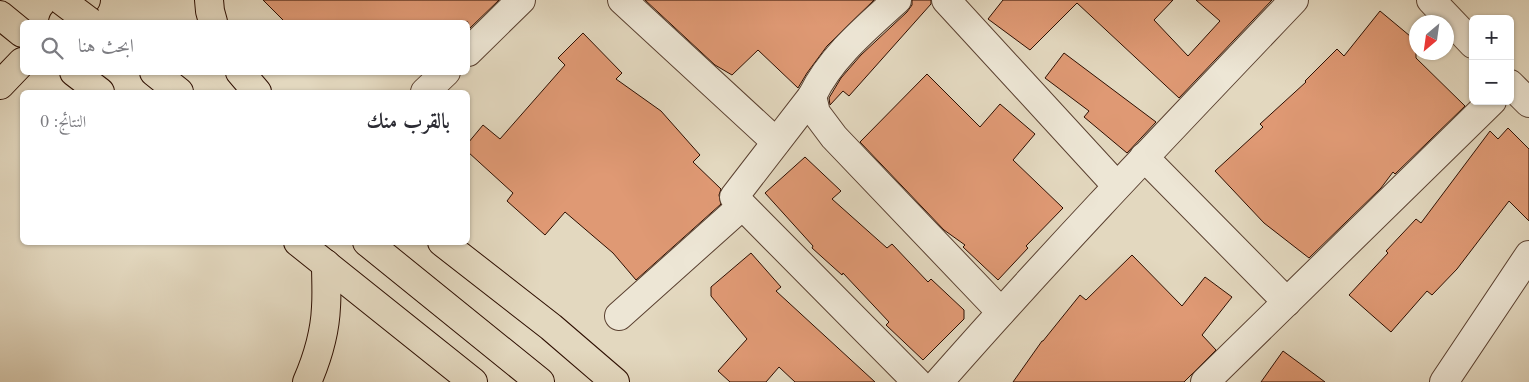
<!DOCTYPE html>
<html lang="ar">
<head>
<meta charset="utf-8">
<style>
	body { margin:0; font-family:"Old Standard TT",Amiri,serif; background:#f7f7f7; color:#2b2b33; direction:rtl }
	.controls { position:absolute; right:15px; top:15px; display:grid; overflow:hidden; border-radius:8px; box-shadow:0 1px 4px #0004 }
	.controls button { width:45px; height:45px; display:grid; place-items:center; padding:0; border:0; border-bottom:1px solid #e1e1e2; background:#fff; color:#2b2b33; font:25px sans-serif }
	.compass { position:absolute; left:1409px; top:15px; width:45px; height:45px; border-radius:50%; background:#fff; box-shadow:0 1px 4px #0004; rotate:209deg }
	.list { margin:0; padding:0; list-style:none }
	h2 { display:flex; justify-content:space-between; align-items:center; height:65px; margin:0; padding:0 20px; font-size:21px }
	h2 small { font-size:16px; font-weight:400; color:#7c7c81 }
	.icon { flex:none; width:28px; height:28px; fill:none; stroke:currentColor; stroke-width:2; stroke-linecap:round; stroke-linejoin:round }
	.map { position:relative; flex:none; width:1529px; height:382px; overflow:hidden; direction:ltr }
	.search { position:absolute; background:#fff; box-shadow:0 1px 4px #0004; left:20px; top:20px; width:450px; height:55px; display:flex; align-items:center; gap:12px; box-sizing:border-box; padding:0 18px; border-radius:8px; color:#7c7c81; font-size:19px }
	.panel { position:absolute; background:#fff; box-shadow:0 1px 4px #0004; left:20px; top:90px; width:450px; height:155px; border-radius:8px; direction:rtl }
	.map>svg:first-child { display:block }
	.building { fill:#df9974; stroke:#2d0e00 }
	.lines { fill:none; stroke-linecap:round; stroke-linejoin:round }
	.street-casing { stroke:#5a4030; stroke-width:30 }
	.primary-casing { stroke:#2d0e00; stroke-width:30 }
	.highway-casing { stroke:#2d0e00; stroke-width:30 }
	.street { stroke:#ede6d5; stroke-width:28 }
	.primary { stroke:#e3d8bf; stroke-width:28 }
	.highway { stroke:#e3d8bf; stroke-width:28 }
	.primary-bridge-casing { stroke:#2d0e00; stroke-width:30; stroke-linecap:butt }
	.primary-bridge { stroke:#e3d8bf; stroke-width:28 }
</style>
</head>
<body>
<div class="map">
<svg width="1529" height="382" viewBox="0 0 1529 382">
	<rect width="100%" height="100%" fill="#e3d8bf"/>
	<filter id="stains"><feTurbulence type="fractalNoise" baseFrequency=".004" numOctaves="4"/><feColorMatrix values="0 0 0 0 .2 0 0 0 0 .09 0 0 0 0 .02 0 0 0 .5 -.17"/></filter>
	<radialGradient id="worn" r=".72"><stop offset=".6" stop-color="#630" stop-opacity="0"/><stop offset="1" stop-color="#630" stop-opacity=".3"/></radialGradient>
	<g class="building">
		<polygon points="263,0 499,0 470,28 468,28 468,22 285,22"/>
		<polygon points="645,0 874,0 827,46 807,73 798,88 758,50 732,75 715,65"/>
		<polygon points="912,0 931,0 931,4 849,96 843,91 830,105 829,98 841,78 861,55 907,12 912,5"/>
		<polygon points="1003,0 1173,0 1154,20 1188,56 1220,21 1196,0 1272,0 1179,98 1077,3 1030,50 988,19"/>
		<polygon points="1380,11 1416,41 1416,58 1465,106 1395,174 1393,172 1381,188 1309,258 1264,223 1215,171 1263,127 1260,124 1306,82 1305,81 1337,49 1344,56"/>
		<polygon points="583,33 622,73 616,79 661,111 700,155 693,162 721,189 719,195 721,204 636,280 613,253 565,212 545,235 507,201 513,193 468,152 468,143 483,125 500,139 565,65 558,58"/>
		<polygon points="1064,53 1156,122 1127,153 1084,117 1089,111 1045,78"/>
		<polygon points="927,74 980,127 1000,104 1035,134 1013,160 1063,208 1026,246 1028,248 998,280 963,247 965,245 944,230 860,142"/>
		<polygon points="1508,128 1529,149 1529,221 1509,201 1457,269 1432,295 1427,291 1391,332 1349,295 1388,253 1386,251 1416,219 1421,223 1490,131 1498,139"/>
		<polygon points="805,157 841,191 832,199 887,248 892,244 928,282 931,279 964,310 964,319 923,360 886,325 889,322 843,273 842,275 812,248 813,246 765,193"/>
		<polygon points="751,253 781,287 776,291 875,382 795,382 779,367 766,382 730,382 718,371 747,339 711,296 711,287"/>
		<polygon points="1132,255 1182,306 1205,277 1232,297 1202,335 1216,350 1184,382 1013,382 1042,341 1043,341 1080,295 1086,300"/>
		<polygon points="1283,351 1325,382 1261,382"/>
	</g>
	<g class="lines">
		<g class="street-casing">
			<g id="street">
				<polyline points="622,0 776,142"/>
				<path d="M897 0C865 29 831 57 812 96L816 113 834 137 1001 312"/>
				<polyline points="946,0 1116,185"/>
				<polyline points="1431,0 1473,44"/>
				<polyline points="468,52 521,0"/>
				<polyline points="1510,84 1529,103"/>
				<polyline points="425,92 446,72"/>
				<polyline points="812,96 734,197 917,382"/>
				<polyline points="1144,157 1287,302"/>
				<polyline points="619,316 742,206"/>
				<path d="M939 382C1054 251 1174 126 1294 0"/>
				<polyline points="1205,382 1492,101"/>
				<polyline points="1444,382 1529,255"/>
			</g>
		</g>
		<g class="primary-casing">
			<g id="primary">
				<polyline points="0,15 22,33"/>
				<polyline points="74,72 100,92"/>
				<polyline points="154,72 179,92"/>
				<polyline points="298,242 473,382"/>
				<polyline points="367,242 540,382"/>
			</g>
		</g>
		<g class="highway-casing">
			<g id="highway">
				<polyline points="209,0 210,11 213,22"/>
				<polyline points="63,22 86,0"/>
				<polyline points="240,72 257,92"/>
				<polyline points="0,85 22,62"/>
				<polyline points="442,242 551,327 615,382"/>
				<path d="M307 382C317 359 325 332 326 307 327 293 326 278 326 264"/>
			</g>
		</g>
		<use href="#street" class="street"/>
		<use href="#primary" class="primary"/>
		<use href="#highway" class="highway"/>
		<g class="primary-bridge-casing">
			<polyline id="primary-bridge" points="61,0 90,22"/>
		</g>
		<use href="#primary-bridge" class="primary-bridge"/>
	</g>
	<rect width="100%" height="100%" filter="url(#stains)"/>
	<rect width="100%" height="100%" fill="url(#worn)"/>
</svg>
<div class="controls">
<button>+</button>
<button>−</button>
</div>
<svg class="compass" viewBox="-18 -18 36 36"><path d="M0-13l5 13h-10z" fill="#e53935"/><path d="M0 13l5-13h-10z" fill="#7c7c81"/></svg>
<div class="search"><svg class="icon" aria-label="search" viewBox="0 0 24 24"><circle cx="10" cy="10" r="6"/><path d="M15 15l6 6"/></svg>ابحث هنا</div>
<section class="panel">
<h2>بالقرب منك<small>النتائج: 0</small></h2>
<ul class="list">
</ul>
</section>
</div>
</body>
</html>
